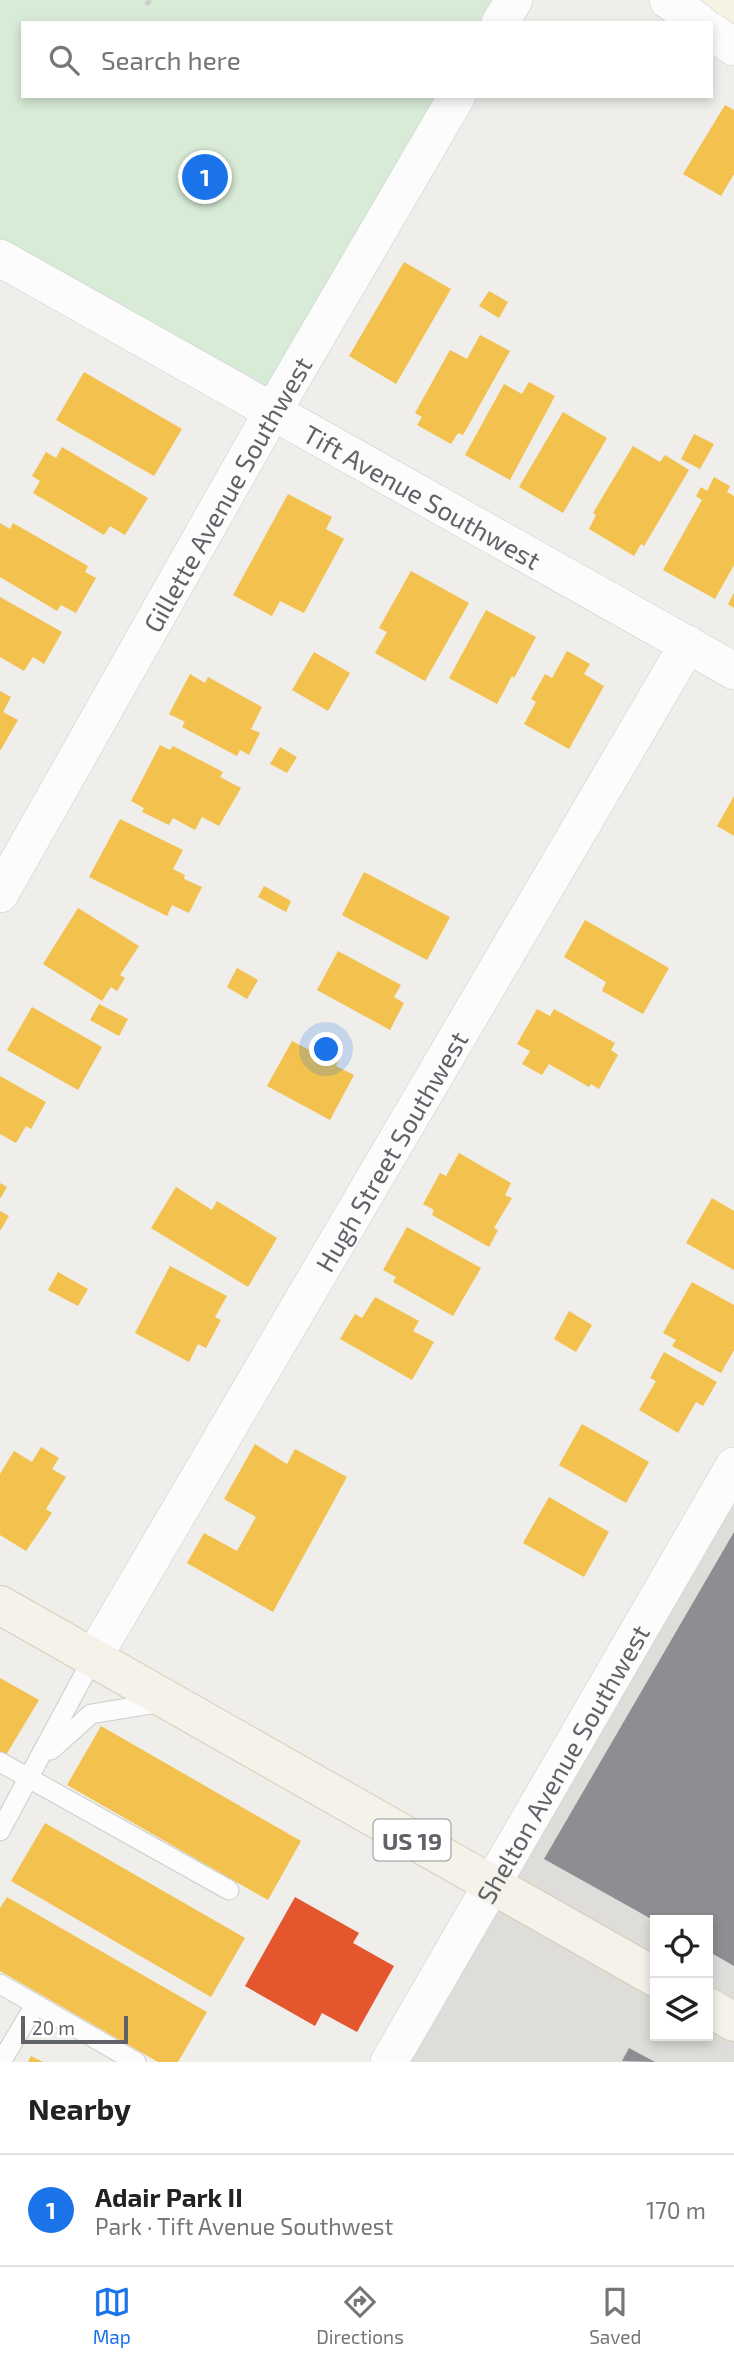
<!DOCTYPE html>
<html lang="en">
<head>
<meta charset="utf-8">
<style>
	body { margin:0; font-family:"Exo 2",sans-serif; background:#f6f6f6; color:#222 }
	.controls { position:absolute; right:21px; bottom:21px; display:grid; overflow:hidden; border-radius:0px; box-shadow:0 4px 10px #0003 }
	.controls button { width:63px; height:63px; display:grid; place-items:center; padding:0; border:0; border-bottom:2px solid #e0e0e0; background:#fff; color:#222; font:35px sans-serif }
	.scale { position:absolute; left:21px; bottom:18px; width:107px; box-sizing:border-box; padding-left:7px; border:4px solid #5f6368; border-top:0; font-size:19px; line-height:24px; white-space:nowrap; color:#5f6368; -webkit-text-stroke:5px #fff; paint-order:stroke }
	.you { position:absolute; left:327px; top:1050px; width:24px; height:24px; margin:-18px; border:5px solid #fff; border-radius:50%; background:#1a73e8; box-shadow:0 0 0 10px #1a73e833 }
	.badge { display:grid; place-items:center; width:46px; height:46px; border-radius:50%; background:#1a73e8; color:#fff; font-size:23px; font-weight:700 }
	.pin { position:absolute; translate:-50% -50%; border:4px solid #fff; box-shadow:0 2px 7px #0006 }
	.list { margin:0; padding:0; list-style:none }
	h2 { display:flex; justify-content:space-between; align-items:center; height:91px; margin:0; padding:0 28px; font-size:30px }
	h2 small { font-size:23px; font-weight:400; color:#767676 }
	.list li { display:grid; grid-template-columns:46px 1fr auto; gap:21px; align-items:center; box-sizing:border-box; height:112px; padding:0 28px; border-top:2px solid #e0e0e0 }
	.list b { display:block; font-size:26px; white-space:nowrap }
	.list p { margin:0; font-size:23px; white-space:nowrap; color:#767676 }
	.list em { font-size:23px; font-style:normal; color:#767676 }
	.icon { flex:none; width:38px; height:38px; fill:none; stroke:currentColor; stroke-width:2; stroke-linecap:round; stroke-linejoin:round }
	.map { position:relative; flex:none; width:734px; height:2062px; overflow:hidden }
	.search { position:absolute; background:#fff; box-shadow:0 4px 10px #0003; left:21px; right:21px; top:21px; height:77px; display:flex; align-items:center; gap:18px; box-sizing:border-box; padding:0 24px; border-radius:0px; color:#767676; font-size:26px }
	.sheet { height:203px; background:#fff }
	nav { display:flex; justify-content:space-around; align-items:center; box-sizing:border-box; height:98px; border-top:2px solid #e0e0e0; background:#fff; font-size:19px; color:#767676 }
	nav a { display:grid; justify-items:center; gap:4px }
	nav .on { color:#1a73e8 }
	.map>svg:first-child { display:block }
	.commercial { fill:#f7f3e4 }
	.industrial { fill:#dfddda; fill-rule:evenodd }
	.green { fill:#d8ebd6 }
	.homes { fill:#f2c14e }
	.shops { fill:#e4572e }
	.industry { fill:#8d8d92 }
	.lines { fill:none; stroke-linecap:round; stroke-linejoin:round }
	.lane-casing { stroke:#cbcccc; stroke-width:21 }
	.street-casing { stroke:#cbcccc; stroke-width:38 }
	.primary-casing { stroke:#d7ceb8; stroke-width:40 }
	.path { stroke:#cacfcc; stroke-width:4.5; stroke-dasharray:7 3.5; stroke-linecap:butt }
	.lane { stroke:#fdfcfc; stroke-width:19 }
	.street { stroke:#fdfcfc; stroke-width:37 }
	.primary { stroke:#f4f2e9; stroke-width:38 }
	.labels { text-anchor:middle; dominant-baseline:central; stroke-width:7; stroke-linejoin:round; paint-order:stroke }
	.shield { fill:#fff; stroke:#8f9295; stroke-width:2 }
	.shield-label { font-size:24px; font-weight:bold; fill:#5f6368 }
	.street-label { font-size:26px; fill:#5f6368; stroke:#fff }
</style>
</head>
<body>
<div class="map">
<svg width="734" height="2062" viewBox="0 0 734 2062">
	<rect width="100%" height="100%" fill="#efeeea"/>
	<polygon class="commercial" points="659,0 734,0 734,57"/>
	<path class="industrial" d="M734 1462V2062H402ZM655 1920H708V2036H655Z"/>
	<polygon class="green" points="0,0 514,0 500,23 23,23 23,96 457,96 273,412 0,258"/>
	<g class="homes">
		<polygon points="725,105 734,110 734,174 721,196 683,174"/>
		<polygon points="404,262 451,289 396,384 349,356"/>
		<polygon points="489,291 508,302 499,318 479,306"/>
		<polygon points="480,335 510,351 463,435 458,433 451,444 417,425 422,417 415,413 450,350 467,359"/>
		<polygon points="84,372 182,429 154,476 56,420"/>
		<polygon points="529,382 555,396 510,480 465,455 504,384 522,394"/>
		<polygon points="563,412 607,438 563,513 519,487"/>
		<polygon points="694,434 714,444 700,469 681,459"/>
		<polygon points="633,446 660,462 665,455 689,470 644,546 641,544 634,556 589,529 596,515 593,513"/>
		<polygon points="62,447 148,498 125,535 110,526 104,535 33,493 40,481 32,476 46,452 56,458"/>
		<polygon points="714,477 730,486 727,492 734,496 734,565 715,599 663,570 702,500 696,496 701,487 707,491"/>
		<polygon points="288,494 332,517 326,529 344,539 304,613 280,601 272,616 233,595"/>
		<polygon points="0,523 10,529 13,523 88,566 85,572 96,578 76,613 61,605 57,611 0,577"/>
		<polygon points="411,571 469,603 425,681 375,653 387,632 379,628"/>
		<polygon points="734,593 734,608 728,604"/>
		<polygon points="0,597 62,632 44,664 33,657 24,671 0,657"/>
		<polygon points="486,610 536,637 514,678 512,676 497,704 449,678"/>
		<polygon points="567,651 590,664 584,674 604,686 569,749 524,724 536,702 531,699 545,674 552,678"/>
		<polygon points="314,652 350,673 328,711 292,690"/>
		<polygon points="190,674 205,683 208,677 262,707 251,729 260,733 249,755 240,750 237,756 182,727 185,722 169,714"/>
		<polygon points="0,691 11,697 3,712 18,720 0,751"/>
		<polygon points="160,745 170,750 173,746 223,772 220,777 241,788 219,826 202,817 195,830 173,818 169,825 142,812 144,808 131,801"/>
		<polygon points="280,747 297,757 287,773 270,764"/>
		<polygon points="734,796 734,836 717,826"/>
		<polygon points="120,819 183,850 173,869 185,875 184,879 202,887 189,913 172,905 167,916 89,877"/>
		<polygon points="364,872 450,917 427,960 342,915"/>
		<polygon points="264,886 291,901 286,912 258,897"/>
		<polygon points="78,908 139,946 120,975 125,978 117,991 111,987 102,1001 43,964"/>
		<polygon points="585,920 669,968 643,1014 602,991 606,982 564,957"/>
		<polygon points="338,951 401,985 394,997 404,1003 390,1030 317,990"/>
		<polygon points="237,968 258,980 247,999 227,987"/>
		<polygon points="99,1004 128,1019 119,1036 90,1020"/>
		<polygon points="32,1007 102,1047 78,1090 7,1050"/>
		<polygon points="537,1009 550,1016 554,1009 615,1043 611,1050 618,1055 599,1089 591,1084 589,1087 549,1064 542,1075 522,1064 530,1051 517,1044"/>
		<polygon points="292,1041 323,1057 327,1049 341,1056 336,1066 354,1075 330,1120 267,1086"/>
		<polygon points="0,1076 46,1102 31,1129 26,1126 16,1143 0,1134"/>
		<polygon points="459,1153 511,1183 505,1195 512,1198 494,1228 498,1230 489,1247 432,1215 434,1210 423,1204 440,1173 446,1176"/>
		<polygon points="0,1183 7,1187 0,1199"/>
		<polygon points="176,1187 212,1210 217,1201 277,1238 248,1287 151,1228"/>
		<polygon points="712,1198 734,1211 734,1270 686,1243"/>
		<polygon points="0,1211 9,1216 0,1231"/>
		<polygon points="407,1227 481,1268 453,1316 393,1282 396,1277 383,1270"/>
		<polygon points="170,1266 227,1296 215,1317 221,1320 206,1348 198,1344 189,1362 135,1333"/>
		<polygon points="58,1272 88,1289 78,1306 48,1290"/>
		<polygon points="692,1282 734,1305 734,1350 721,1373 672,1346 676,1340 663,1333"/>
		<polygon points="375,1297 419,1321 413,1331 434,1342 412,1380 340,1339 355,1314 362,1318"/>
		<polygon points="569,1311 592,1325 576,1352 554,1339"/>
		<polygon points="664,1352 717,1382 703,1406 696,1402 678,1433 639,1410 656,1381 650,1378"/>
		<polygon points="582,1424 649,1462 626,1503 559,1465"/>
		<polygon points="255,1444 287,1464 295,1449 347,1477 273,1612 187,1563 204,1533 237,1551 256,1517 224,1499"/>
		<polygon points="41,1447 59,1458 52,1469 66,1477 46,1509 52,1513 26,1551 0,1535 0,1474 14,1451 32,1462"/>
		<polygon points="549,1497 609,1532 584,1577 523,1543"/>
		<polygon points="0,1678 39,1700 6,1755 0,1752"/>
		<polygon points="101,1726 301,1841 268,1900 67,1785"/>
		<polygon points="45,1823 245,1938 211,1997 11,1881"/>
		<polygon points="7,1897 207,2012 178,2062 158,2062 0,1971 0,1908"/>
		<polygon points="31,2056 43,2062 28,2062"/>
	</g>
	<polygon class="shops" points="295,1897 359,1933 353,1943 394,1966 357,2032 322,2013 315,2026 245,1986"/>
	<g class="industry">
		<polygon points="734,1532 734,1966 708,1951 708,1920 655,1921 544,1859"/>
		<polygon points="629,2048 655,2062 622,2061"/>
	</g>
	<g class="lines">
		<g class="lane-casing">
			<g id="lane">
				<polyline points="51,1750 91,1714 164,1702"/>
				<polyline points="0,1762 229,1890"/>
				<polyline points="0,1831 93,1658"/>
				<polyline points="0,1984 136,2062"/>
				<polyline points="1,2062 35,2005"/>
			</g>
		</g>
		<g class="street-casing">
			<g id="street">
				<polyline points="668,0 700,23"/>
				<polyline points="500,23 514,0"/>
				<polyline points="711,31 734,47"/>
				<path id="s1" d="M0 258 734 671"/>
				<path id="s2" d="M0 894 262 430 457 96"/>
				<path id="s3" d="M93 1658 688 644"/>
				<path id="s4" d="M389 2062 734 1466"/>
			</g>
		</g>
		<g class="primary-casing">
			<g id="primary">
				<polyline points="0,1605 655,1977"/>
				<polyline points="708,2007 734,2022"/>
			</g>
		</g>
		<polyline class="path" points="146,5 150,0"/>
		<use href="#lane" class="lane"/>
		<use href="#street" class="street"/>
		<use href="#primary" class="primary"/>
	</g>
	<g class="labels">
		<rect class="shield" x="373.5" y="1819.5" width="77" height="41" rx="5"/>
		<g class="shield-label">
			<text x="412" y="1840">US 19</text>
		</g>
		<g class="street-label">
			<text stroke="none"><textPath href="#s2" startOffset="460">Gillette Avenue Southwest</textPath></text>
			<text stroke="none"><textPath href="#s1" startOffset="485">Tift Avenue Southwest</textPath></text>
			<text stroke="none"><textPath href="#s3" startOffset="588">Hugh Street Southwest</textPath></text>
			<text stroke="none"><textPath href="#s4" startOffset="345">Shelton Avenue Southwest</textPath></text>
		</g>
	</g>
</svg>
<div class="controls">
<button><svg class="icon" aria-label="locate" viewBox="0 0 24 24"><circle cx="12" cy="12" r="6"/><path d="M12 2v4M12 18v4M2 12h4M18 12h4"/></svg></button>
<button><svg class="icon" aria-label="layers" viewBox="0 0 24 24"><path d="M12 4l9 5-9 5-9-5zM3 14l9 5 9-5"/></svg></button>
</div>
<div class="scale">20 m</div>
<div class="you"></div>
<div class="pin badge" style="left:205px;top:177px">1</div>
<div class="search"><svg class="icon" aria-label="search" viewBox="0 0 24 24"><circle cx="10" cy="10" r="6"/><path d="M15 15l6 6"/></svg>Search here</div>
</div>
<section class="sheet">
<h2>Nearby<small></small></h2>
<ul class="list">
<li><span class="badge">1</span><div><b>Adair Park II</b><p>Park · Tift Avenue Southwest</p></div><em>170 m</em></li>
</ul>
</section>
<nav>
<a class="on"><svg class="icon" aria-label="map" viewBox="0 0 24 24"><path d="M3 6l6-2 6 2 6-2v14l-6 2-6-2-6 2zM9 4v14M15 6v14"/></svg>Map</a>
<a><svg class="icon" aria-label="directions" viewBox="0 0 24 24"><path d="M12 3l9 9-9 9-9-9zM9 14v-3h6M13 9l2 2-2 2"/></svg>Directions</a>
<a><svg class="icon" aria-label="saved" viewBox="0 0 24 24"><path d="M7 4h10v16l-5-4-5 4z"/></svg>Saved</a>
</nav>
</body>
</html>
